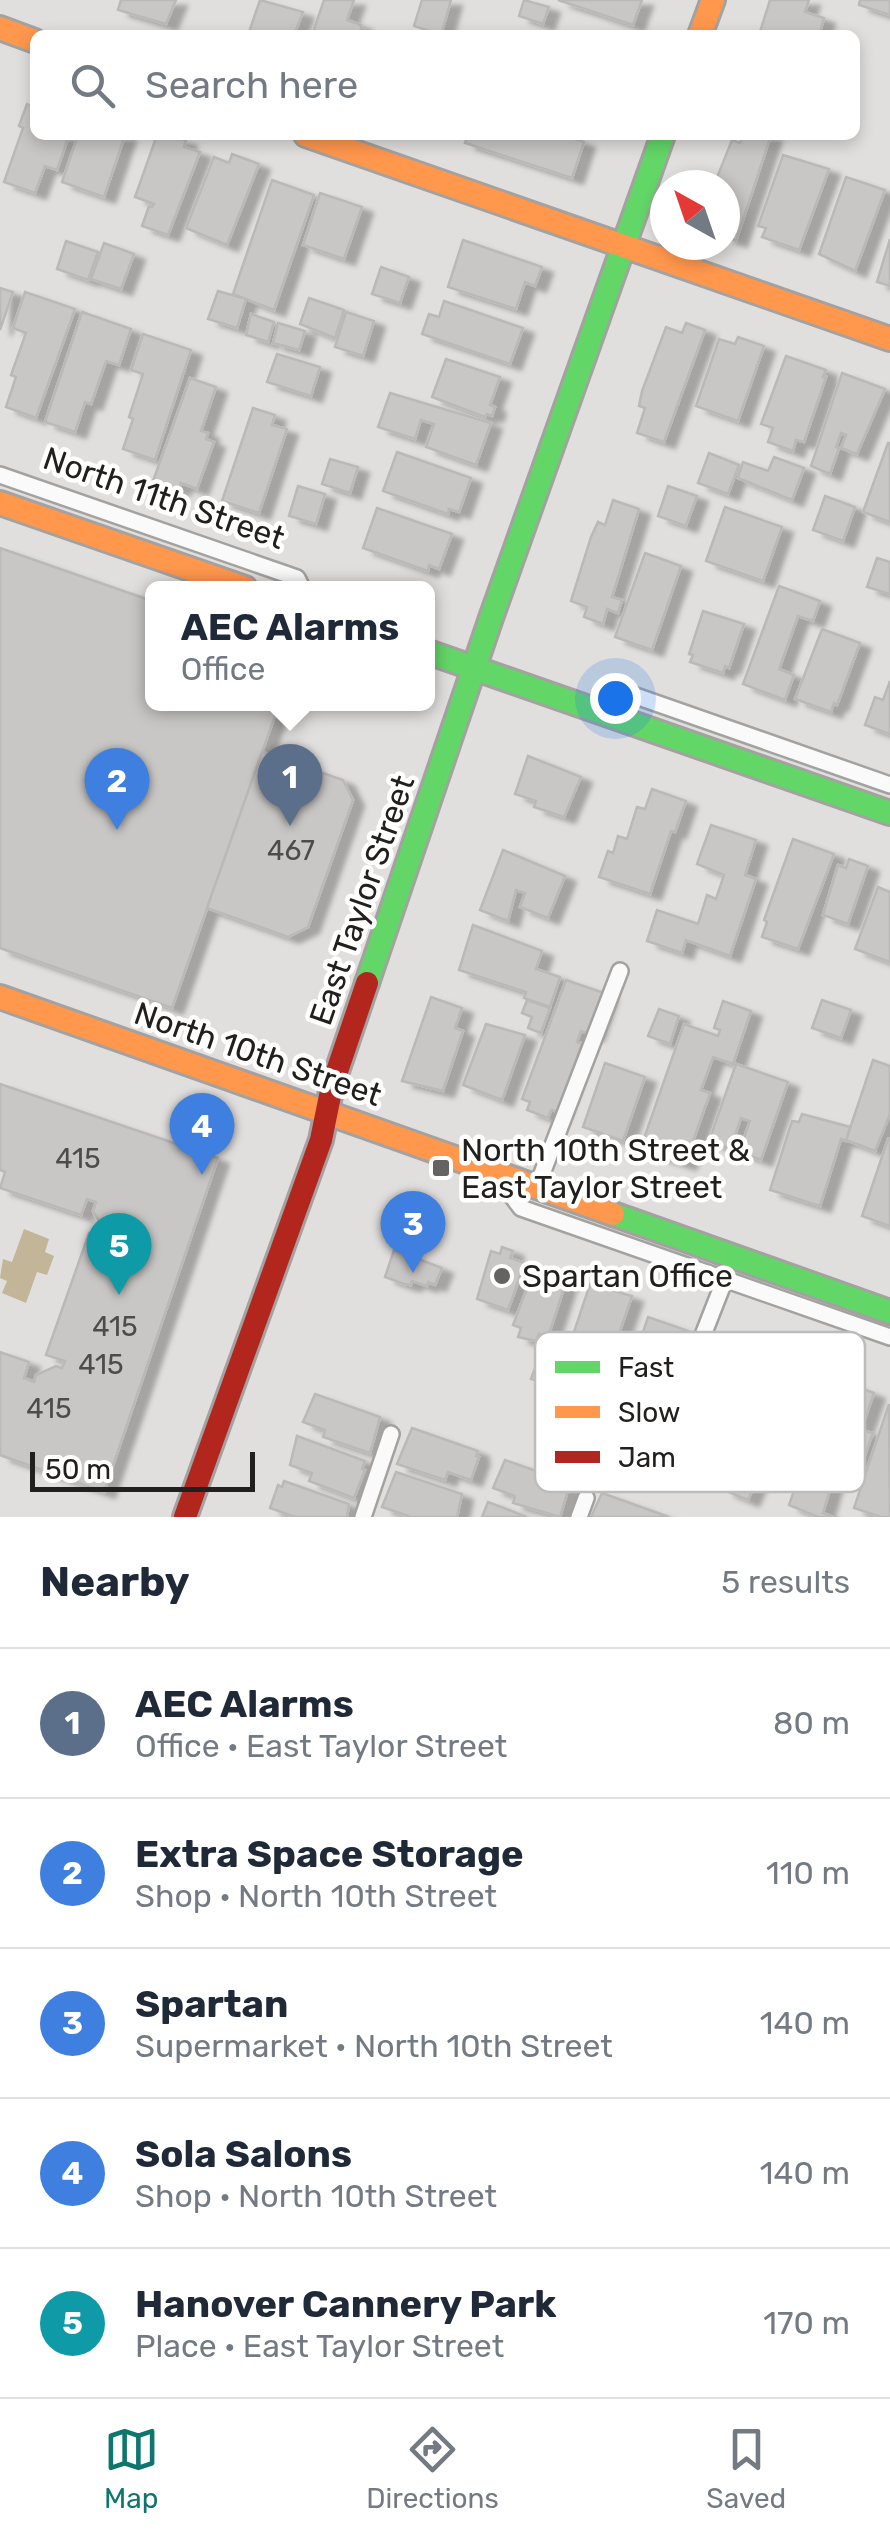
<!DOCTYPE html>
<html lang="en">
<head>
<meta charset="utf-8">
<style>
	body { margin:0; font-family:Rubik,sans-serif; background:#f2f2f3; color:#1f2937 }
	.compass { position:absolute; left:650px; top:170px; width:90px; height:90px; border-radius:50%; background:#fff; box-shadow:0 5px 15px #0003; rotate:320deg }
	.scale { position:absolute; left:30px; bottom:25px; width:225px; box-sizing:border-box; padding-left:10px; border:5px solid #21201e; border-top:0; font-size:28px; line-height:35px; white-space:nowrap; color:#21201e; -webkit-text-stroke:8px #fff; paint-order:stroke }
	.you { position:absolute; left:615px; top:698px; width:35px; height:35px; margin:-25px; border:8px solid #fff; border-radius:50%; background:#1a73e8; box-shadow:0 0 0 15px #1a73e833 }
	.badge { display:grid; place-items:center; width:65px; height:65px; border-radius:50%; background:#0f766e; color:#fff; font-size:32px; font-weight:700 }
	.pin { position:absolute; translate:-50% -82px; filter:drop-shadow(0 2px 5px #0008) }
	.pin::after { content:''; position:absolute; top:52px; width:35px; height:30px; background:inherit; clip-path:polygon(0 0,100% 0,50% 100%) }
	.popup { position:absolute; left:145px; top:581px; width:290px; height:130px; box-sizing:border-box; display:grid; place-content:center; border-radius:15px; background:#fff; filter:drop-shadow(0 2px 8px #0005); font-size:32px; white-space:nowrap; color:#747a83 }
	.popup b { font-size:38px; color:#1f2937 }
	.popup::after { content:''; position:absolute; left:50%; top:100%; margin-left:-20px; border:20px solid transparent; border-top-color:#fff }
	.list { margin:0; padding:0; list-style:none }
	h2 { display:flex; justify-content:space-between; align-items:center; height:130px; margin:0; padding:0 40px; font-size:42px }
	h2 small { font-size:32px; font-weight:400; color:#747a83 }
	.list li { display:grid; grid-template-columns:65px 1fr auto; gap:30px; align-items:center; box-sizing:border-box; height:150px; padding:0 40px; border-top:2px solid #e0e1e3 }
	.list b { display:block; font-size:38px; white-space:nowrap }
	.list p { margin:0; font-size:32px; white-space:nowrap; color:#747a83 }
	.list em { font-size:32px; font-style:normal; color:#747a83 }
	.icon { flex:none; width:55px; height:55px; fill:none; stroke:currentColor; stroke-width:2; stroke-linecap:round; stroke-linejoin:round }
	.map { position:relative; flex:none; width:890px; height:1517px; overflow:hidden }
	.search { position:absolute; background:#fff; box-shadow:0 5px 15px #0003; left:30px; right:30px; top:30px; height:110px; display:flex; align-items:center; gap:25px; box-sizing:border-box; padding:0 35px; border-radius:15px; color:#747a83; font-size:38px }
	.sheet { height:880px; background:#fff }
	nav { display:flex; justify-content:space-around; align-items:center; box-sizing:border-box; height:140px; border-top:2px solid #e0e1e3; background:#fff; font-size:28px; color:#747a83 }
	nav a { display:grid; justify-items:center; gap:5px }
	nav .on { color:#0f766e }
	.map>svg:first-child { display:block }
	.water { fill:#c2b598 }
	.building { fill:#c8c7c5; stroke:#bab9b8; stroke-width:2.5; filter:url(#shadow) }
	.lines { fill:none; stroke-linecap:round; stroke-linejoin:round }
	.lane-casing { stroke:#a3a2a0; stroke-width:20 }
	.fast-casing { stroke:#a3a2a0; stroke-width:28 }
	.slow-casing { stroke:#a3a2a0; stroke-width:28 }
	.jam-casing { stroke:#a3a2a0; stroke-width:28 }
	.lane { stroke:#fafafa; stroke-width:15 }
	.fast { stroke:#63d668; stroke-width:22 }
	.slow { stroke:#ff974d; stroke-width:22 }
	.jam { stroke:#b3261e; stroke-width:22 }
	.poi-dot { fill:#646361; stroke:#fff; stroke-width:4 }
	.labels { text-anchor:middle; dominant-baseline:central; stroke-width:9; stroke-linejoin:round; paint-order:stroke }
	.number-label { font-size:28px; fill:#4c4c4a }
	.street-label { font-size:32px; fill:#21201e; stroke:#fff }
	.poi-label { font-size:32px; fill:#21201e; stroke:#fff; text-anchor:start }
	.key { fill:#fff; stroke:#bcbcbc; stroke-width:2.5 }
	.key-label { font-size:28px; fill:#21201e }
</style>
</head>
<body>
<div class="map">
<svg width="890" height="1517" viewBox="0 0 890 1517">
	<defs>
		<filter id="shadow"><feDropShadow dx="11" dy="6" stdDeviation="2.5" flood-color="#0004"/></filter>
	</defs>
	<rect width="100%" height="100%" fill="#e1dfdd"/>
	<polygon class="water" points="24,1229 49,1239 45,1252 54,1256 47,1275 37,1272 26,1303 2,1293 7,1281 0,1278 3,1259 12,1262"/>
	<g class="building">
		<polygon points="121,0 176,0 166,24 118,10"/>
		<polygon points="260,0 303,12 294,35 248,35"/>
		<polygon points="324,0 354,0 347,20 361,25 361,29 365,30 363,35 312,35"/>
		<polygon points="422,0 451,0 441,35 414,26"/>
		<polygon points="524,0 549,7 543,24 519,16"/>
		<polygon points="558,0 642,0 633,25"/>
		<polygon points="770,0 809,0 805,12 824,18 819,35 759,35"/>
		<polygon points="860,0 890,0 890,15 859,5"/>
		<polygon points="35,96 35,135 69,135 57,170 45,166 35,193 4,182 23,128 19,126 27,104 31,106"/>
		<polygon points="78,135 125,135 104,197 62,182"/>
		<polygon points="157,135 186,140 184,147 200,152 168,235 142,226 149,206 152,207 154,204 135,197"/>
		<polygon points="468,135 563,135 584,142 572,178 465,143"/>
		<polygon points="743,135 771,135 736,241 725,237 725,185 714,185 732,140 740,143"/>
		<polygon points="232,154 259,164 227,245 186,228 214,157 229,163"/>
		<polygon points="783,155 829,169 799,250 762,237 766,228 758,226"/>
		<polygon points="846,177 885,190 855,271 819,254"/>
		<polygon points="272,180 314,195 274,310 233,294"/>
		<polygon points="320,193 362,207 344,259 303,245"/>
		<polygon points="890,239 890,286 877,282"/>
		<polygon points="463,240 542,267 535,286 525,282 516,309 448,287"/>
		<polygon points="66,241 98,252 88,280 57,269"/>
		<polygon points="104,243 134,254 121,289 91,279"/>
		<polygon points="381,267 409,277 400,303 372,294"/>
		<polygon points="0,288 13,292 0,330"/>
		<polygon points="218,291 246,299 237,328 208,319"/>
		<polygon points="25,292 75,309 36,418 6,407 16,377 11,375 26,333 13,328"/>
		<polygon points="309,298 344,310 335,338 300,324"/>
		<polygon points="444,301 523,328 510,364 422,334 429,314 439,317"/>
		<polygon points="82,312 131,329 119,365 106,361 91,404 85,402 75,432 45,422"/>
		<polygon points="346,312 374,321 363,356 335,347"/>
		<polygon points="251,314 274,322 268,342 246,335"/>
		<polygon points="278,323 305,331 299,350 273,343"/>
		<polygon points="686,323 705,330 664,442 637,433 645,408 639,406 642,391 666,327 682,333"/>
		<polygon points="143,334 191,350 155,460 123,449 133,419 129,417 143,374 131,370"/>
		<polygon points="738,337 764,346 738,421 696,406 719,339 735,344"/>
		<polygon points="277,354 320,367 311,396 267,382"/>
		<polygon points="786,356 826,370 823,377 826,377 804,442 796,440 793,451 768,442 773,428 761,424"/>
		<polygon points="446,359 500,377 490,405 495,407 492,416 487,414 485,417 432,397"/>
		<polygon points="842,373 885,389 857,454 841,448 846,435 841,433 836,447 839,448 830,474 811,466"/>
		<polygon points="190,378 216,387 201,431 208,433 206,439 214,442 197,489 181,483 179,490 153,481"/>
		<polygon points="390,393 491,423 476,465 426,447 434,424 421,420 415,439 378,427"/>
		<polygon points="253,408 275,415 272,425 287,429 259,513 222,501"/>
		<polygon points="888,443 890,443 890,522 863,512"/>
		<polygon points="397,452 471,478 459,512 449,509 448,514 383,491"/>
		<polygon points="709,453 739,465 728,494 698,483"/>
		<polygon points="774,457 804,468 792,500 738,478 743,462 768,471"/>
		<polygon points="330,459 358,467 350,493 322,484"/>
		<polygon points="298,486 325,494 316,524 289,516"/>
		<polygon points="668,486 697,496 686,526 658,516"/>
		<polygon points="825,496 855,507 843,541 813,530"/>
		<polygon points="613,500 639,509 612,597 622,600 618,613 607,609 603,624 584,617 587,607 571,601 591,537 598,522 605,525"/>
		<polygon points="725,507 782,527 763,581 706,561"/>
		<polygon points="377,508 452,534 439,569 429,565 428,571 363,548"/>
		<polygon points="0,548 152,601 152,704 279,704 172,1008 0,948"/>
		<polygon points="645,553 681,566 652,650 615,637"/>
		<polygon points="877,558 890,562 890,594 867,587"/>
		<polygon points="779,586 820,601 813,621 798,616 779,669 794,675 785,700 743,684"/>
		<polygon points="703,611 744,624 729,668 725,666 723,673 690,662 693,655 689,654"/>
		<polygon points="822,629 860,643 837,705 834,703 831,712 795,699"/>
		<polygon points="890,681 890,734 865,725 875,697 883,700"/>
		<polygon points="262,752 343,780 353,800 308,927 288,937 207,908"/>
		<polygon points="528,756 581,777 564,817 534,807 536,801 515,794"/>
		<polygon points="652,789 686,801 675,832 671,831 650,894 599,877 608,851 613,853 618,836 627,839 637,807 645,809"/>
		<polygon points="711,825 756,840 745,875 756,879 730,956 686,940 682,953 647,941 657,910 698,924 707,895 716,899 724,875 697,864"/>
		<polygon points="793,839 834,854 798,949 762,937 767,922 764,920"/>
		<polygon points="503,850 565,876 548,918 520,907 525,893 516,890 508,921 480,910"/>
		<polygon points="849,859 868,866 848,924 823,915 838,865 846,868"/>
		<polygon points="878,887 890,892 890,962 855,949"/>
		<polygon points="473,925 542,951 536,969 560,977 550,1007 524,998 526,992 459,970"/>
		<polygon points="566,980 607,994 593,1035 581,1031 577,1042 582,1043 559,1112 551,1110 548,1118 527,1110 530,1102 522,1099"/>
		<polygon points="431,997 462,1008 455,1028 463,1031 443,1091 402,1081"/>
		<polygon points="527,1000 550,1008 541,1033 528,1028 532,1017 522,1013"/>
		<polygon points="822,1000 851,1010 841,1038 812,1028"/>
		<polygon points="723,1001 751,1011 733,1064 713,1057 701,1090 710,1093 685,1164 649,1152 652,1144 643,1141 684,1024 718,1036 720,1030 714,1028"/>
		<polygon points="659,1009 679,1016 670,1044 648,1036"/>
		<polygon points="486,1024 525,1035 502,1100 463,1085"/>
		<polygon points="873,1060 890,1066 890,1114 875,1151 846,1140"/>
		<polygon points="605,1063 645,1077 623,1141 583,1127"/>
		<polygon points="736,1064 788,1082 761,1160 739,1152 750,1121 741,1118 730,1149 709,1141"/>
		<polygon points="0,1084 218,1158 104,1492 0,1455 0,1352 29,1362 24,1378 34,1382 36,1375 56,1366 62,1368 65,1361 46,1355 89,1233 108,1239 110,1231 103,1228 93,1211 96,1202 87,1199 81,1215 0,1188 5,1172 0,1170"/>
		<polygon points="802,1114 850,1127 846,1141 841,1139 820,1206 770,1190 792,1121 799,1122"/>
		<polygon points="888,1139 890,1139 890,1226 862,1216"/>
		<polygon points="502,1247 513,1251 510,1258 525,1263 508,1310 477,1299 491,1251 500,1254"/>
		<polygon points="394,1250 442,1268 435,1285 428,1282 427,1286 412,1281 411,1285 404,1284 385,1277"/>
		<polygon points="535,1267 567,1279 548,1337 539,1334 536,1341 518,1337 521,1328 513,1325"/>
		<polygon points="590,1284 632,1296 615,1345 611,1344 608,1351 572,1338"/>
		<polygon points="648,1317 691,1332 659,1424 646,1419 633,1457 604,1447 618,1405 631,1409 654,1342 641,1338"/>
		<polygon points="713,1351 761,1368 730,1459 681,1442"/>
		<polygon points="540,1355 559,1361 551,1385 531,1379"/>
		<polygon points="772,1366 807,1378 771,1481 758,1477 748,1500 724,1490 733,1465 737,1466"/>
		<polygon points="833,1378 874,1393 861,1430 873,1433 860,1468 838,1462 823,1513 833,1517 818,1517 789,1505"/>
		<polygon points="315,1394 380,1417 370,1453 323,1437 325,1430 303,1422"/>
		<polygon points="577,1404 608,1414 589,1463 561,1453"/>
		<polygon points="889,1404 890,1517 881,1517 854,1508"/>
		<polygon points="412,1428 478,1451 476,1456 479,1457 471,1480 448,1472 445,1480 397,1464"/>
		<polygon points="297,1436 365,1461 362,1469 365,1470 354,1498 309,1481 312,1473 290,1465"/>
		<polygon points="505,1460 570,1483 560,1517 513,1503 515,1496 493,1488"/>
		<polygon points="396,1472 462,1494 457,1517 411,1517 382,1507"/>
		<polygon points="284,1481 349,1504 347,1517 295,1517 270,1508 278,1485 282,1487"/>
		<polygon points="602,1493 669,1517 591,1517"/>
		<polygon points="488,1502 527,1517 482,1517"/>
	</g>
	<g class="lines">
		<g class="lane-casing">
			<g id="lane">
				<polyline points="0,475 297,578 302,588"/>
				<polyline points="601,703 630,694 890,785"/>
				<polyline points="538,1184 620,971"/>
				<polyline points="506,1188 521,1208 890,1337"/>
				<polyline points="647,1478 725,1279"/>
				<polyline points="363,1517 391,1434"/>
				<polyline points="579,1517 586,1498"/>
			</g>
		</g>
		<g class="fast-casing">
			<g id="fast">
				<polyline points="428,652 890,813"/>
				<polyline points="367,983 491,618 663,135"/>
				<polyline points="613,1214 890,1312"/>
			</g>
		</g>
		<g class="slow-casing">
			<g id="slow">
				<polyline points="0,28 35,41"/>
				<polyline points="700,35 713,0"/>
				<polyline points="306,135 890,339"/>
				<polyline points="0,503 245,588"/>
				<polyline points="0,997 613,1214"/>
			</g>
		</g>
		<g class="jam-casing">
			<polyline id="jam" points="185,1517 321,1140 332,1086 367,983"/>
		</g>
		<use href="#lane" class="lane"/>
		<use href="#fast" class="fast"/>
		<use href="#slow" class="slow"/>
		<use href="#jam" class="jam"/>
	</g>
	<g class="poi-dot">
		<rect x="431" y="1158" width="20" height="20" rx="5"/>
		<circle cx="502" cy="1276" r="10"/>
	</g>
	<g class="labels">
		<g class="number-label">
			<text x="291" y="850">467</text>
			<text x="78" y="1158">415</text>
			<text x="115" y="1326">415</text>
			<text x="101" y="1364">415</text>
			<text x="49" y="1408">415</text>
		</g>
		<g class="street-label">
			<text transform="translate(164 498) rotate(19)">North 11th Street</text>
			<text transform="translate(362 900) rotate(-71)">East Taylor Street</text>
			<text transform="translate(258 1054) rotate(19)">North 10th Street</text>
		</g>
		<g class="poi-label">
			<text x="461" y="1150">North 10th Street &amp;<tspan x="461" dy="37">East Taylor Street</tspan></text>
			<text x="522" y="1276">Spartan Office</text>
		</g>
	</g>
	<rect x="535" y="1332" width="330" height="160" rx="15" class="key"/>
	<rect x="555" y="1361" width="45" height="12" fill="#63d668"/>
	<rect x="555" y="1406" width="45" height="12" fill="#ff974d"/>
	<rect x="555" y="1451" width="45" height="12" fill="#b3261e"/>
	<g class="key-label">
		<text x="618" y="1377">Fast</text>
		<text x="618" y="1422">Slow</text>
		<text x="618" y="1467">Jam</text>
	</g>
</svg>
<svg class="compass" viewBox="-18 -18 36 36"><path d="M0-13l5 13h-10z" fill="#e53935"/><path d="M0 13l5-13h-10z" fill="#747a83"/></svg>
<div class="scale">50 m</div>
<div class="you"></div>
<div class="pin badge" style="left:290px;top:826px;background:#5c6f8a">1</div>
<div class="popup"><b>AEC Alarms</b>Office</div>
<div class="pin badge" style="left:117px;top:830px;background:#3f7fe0">2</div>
<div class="pin badge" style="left:413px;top:1273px;background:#3f7fe0">3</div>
<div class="pin badge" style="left:202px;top:1175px;background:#3f7fe0">4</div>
<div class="pin badge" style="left:119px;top:1295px;background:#0f9aa8">5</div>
<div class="search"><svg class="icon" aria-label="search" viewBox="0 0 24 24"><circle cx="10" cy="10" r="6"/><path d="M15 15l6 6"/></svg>Search here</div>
</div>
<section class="sheet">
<h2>Nearby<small>5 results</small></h2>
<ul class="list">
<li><span class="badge" style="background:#5c6f8a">1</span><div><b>AEC Alarms</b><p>Office · East Taylor Street</p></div><em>80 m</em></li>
<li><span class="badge" style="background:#3f7fe0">2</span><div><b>Extra Space Storage</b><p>Shop · North 10th Street</p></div><em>110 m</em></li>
<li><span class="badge" style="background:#3f7fe0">3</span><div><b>Spartan</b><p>Supermarket · North 10th Street</p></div><em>140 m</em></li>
<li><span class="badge" style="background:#3f7fe0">4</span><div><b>Sola Salons</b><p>Shop · North 10th Street</p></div><em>140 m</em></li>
<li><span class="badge" style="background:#0f9aa8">5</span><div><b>Hanover Cannery Park</b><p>Place · East Taylor Street</p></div><em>170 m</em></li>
</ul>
</section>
<nav>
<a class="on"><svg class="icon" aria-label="map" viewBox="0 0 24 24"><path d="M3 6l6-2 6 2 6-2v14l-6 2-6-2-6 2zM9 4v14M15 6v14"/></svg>Map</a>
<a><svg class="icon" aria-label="directions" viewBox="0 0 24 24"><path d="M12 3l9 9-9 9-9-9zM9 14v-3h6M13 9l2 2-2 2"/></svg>Directions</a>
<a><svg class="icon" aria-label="saved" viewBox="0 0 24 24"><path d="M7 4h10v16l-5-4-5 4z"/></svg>Saved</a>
</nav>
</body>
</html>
